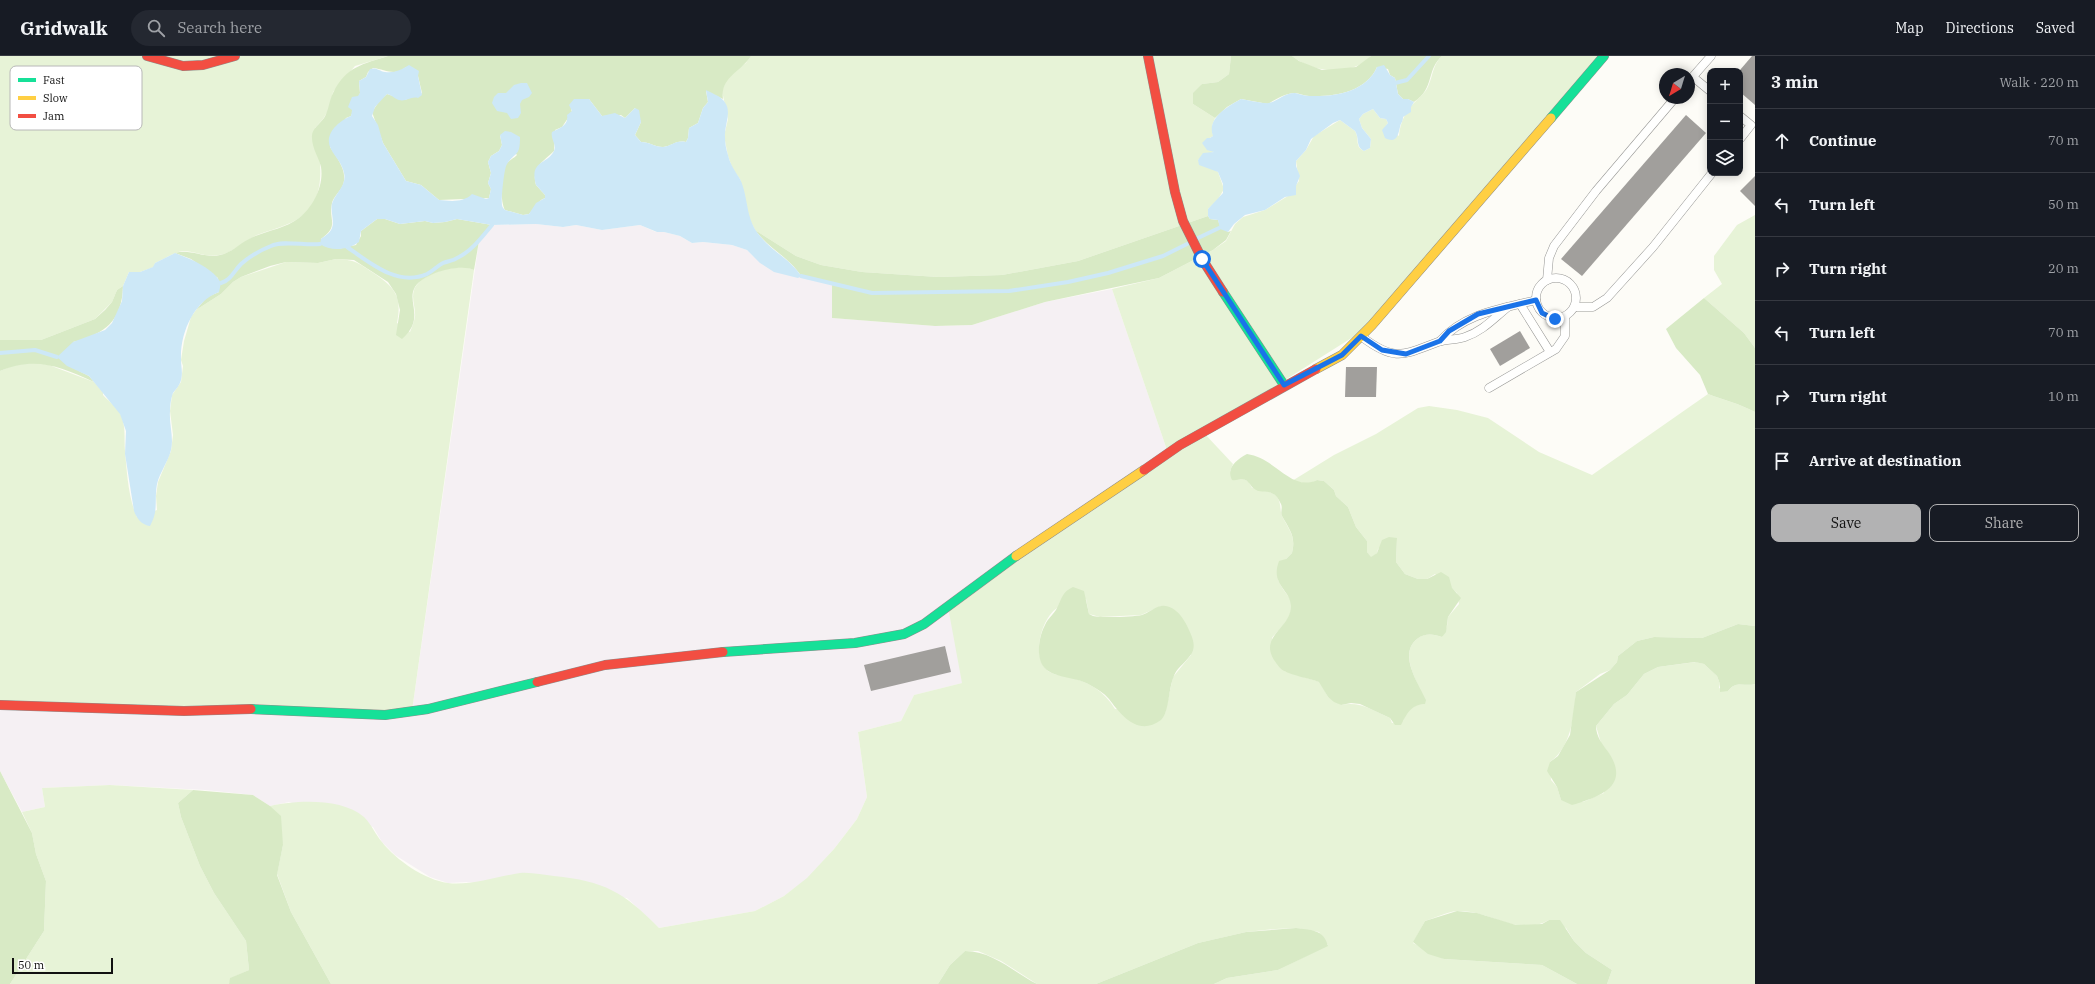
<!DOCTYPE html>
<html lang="en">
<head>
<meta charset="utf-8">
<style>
	body { margin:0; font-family:"IBM Plex Serif",serif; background:#242831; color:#f1f3f6 }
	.controls { position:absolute; right:12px; top:12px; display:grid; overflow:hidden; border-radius:8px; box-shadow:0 2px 10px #0003 }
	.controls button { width:36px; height:36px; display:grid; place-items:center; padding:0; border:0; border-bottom:1px solid #363941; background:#171b24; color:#f1f3f6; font:20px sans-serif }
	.compass { position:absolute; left:1659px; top:12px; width:36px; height:36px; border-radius:50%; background:#171b24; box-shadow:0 2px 10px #0003; rotate:218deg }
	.scale { position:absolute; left:12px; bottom:10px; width:101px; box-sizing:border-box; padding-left:4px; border:2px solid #111; border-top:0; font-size:11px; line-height:14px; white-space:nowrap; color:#111; -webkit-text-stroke:3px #fff; paint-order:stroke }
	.stop { position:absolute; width:12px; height:12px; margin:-9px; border:3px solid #1a73e8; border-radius:50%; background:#fff }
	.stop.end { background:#1a73e8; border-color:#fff; box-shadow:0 1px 4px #0008 }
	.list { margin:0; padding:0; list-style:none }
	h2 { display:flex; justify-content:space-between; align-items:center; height:52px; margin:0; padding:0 16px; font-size:17px }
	h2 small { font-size:13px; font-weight:400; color:#9ea1a6 }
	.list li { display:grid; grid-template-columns:26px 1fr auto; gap:12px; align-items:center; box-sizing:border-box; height:64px; padding:0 16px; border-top:1px solid #363941 }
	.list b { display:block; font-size:15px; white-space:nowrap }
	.list em { font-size:13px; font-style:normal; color:#9ea1a6 }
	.actions { display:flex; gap:8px; padding:12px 16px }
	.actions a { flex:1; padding:9px 0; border:1px solid #b2b2b3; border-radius:8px; text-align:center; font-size:14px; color:#b2b2b3 }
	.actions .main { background:#b2b2b3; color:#111 }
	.icon { flex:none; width:22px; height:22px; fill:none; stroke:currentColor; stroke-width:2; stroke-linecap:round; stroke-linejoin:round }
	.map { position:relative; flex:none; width:1755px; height:928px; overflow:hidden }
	header { display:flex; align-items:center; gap:24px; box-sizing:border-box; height:56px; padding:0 20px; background:#171b24; border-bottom:1px solid #363941 }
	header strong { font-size:19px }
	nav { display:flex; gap:22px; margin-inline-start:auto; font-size:14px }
	.search { width:280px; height:36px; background:#242831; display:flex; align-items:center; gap:10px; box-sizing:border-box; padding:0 14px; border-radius:22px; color:#9ea1a6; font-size:15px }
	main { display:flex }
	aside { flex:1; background:#171b24 }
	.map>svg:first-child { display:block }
	.industrial { fill:#f5f0f3 }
	.green { fill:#e7f3d7; fill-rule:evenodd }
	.forest { fill:#d8eac5 }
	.water { fill:#cde8f7 }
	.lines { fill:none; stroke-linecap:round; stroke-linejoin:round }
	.stream { stroke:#cde8f7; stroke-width:4 }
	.building { fill:#a19f9c }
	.lane-casing { stroke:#979795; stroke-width:9 }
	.fast-casing { stroke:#8e8d8b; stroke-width:10 }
	.slow-casing { stroke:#8e8d8b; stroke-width:10 }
	.jam-casing { stroke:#8e8d8b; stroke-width:10 }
	.lane { stroke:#fffffe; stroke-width:8 }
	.fast { stroke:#16e098; stroke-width:9 }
	.slow { stroke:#ffcf43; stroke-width:9 }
	.jam { stroke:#f24e42; stroke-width:9 }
	.route { stroke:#1a73e8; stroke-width:5 }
	.key { fill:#fff; stroke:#b8b8b8; stroke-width:1 }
	.key-label { font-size:11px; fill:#111 }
</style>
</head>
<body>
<header>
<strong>Gridwalk</strong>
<div class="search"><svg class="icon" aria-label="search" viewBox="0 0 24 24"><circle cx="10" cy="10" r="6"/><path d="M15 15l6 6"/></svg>Search here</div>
<nav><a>Map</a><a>Directions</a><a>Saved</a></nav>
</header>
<main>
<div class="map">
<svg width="1755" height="928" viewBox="0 0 1755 928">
	<rect width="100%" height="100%" fill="#fdfcf7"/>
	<polygon class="industrial" points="536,168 563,171 576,169 602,174 640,169 656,176 664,176 680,180 692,187 703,186 732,189 747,194 753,200 787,218 832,227 832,262 935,270 972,269 1045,246 1112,233 1168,397 962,627 914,639 901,665 858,676 867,741 857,763 834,793 807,823 784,840 755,855 659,872 627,842 466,826 448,827 430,821 395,799 382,786 373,771 289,746 270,750 253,739 205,734 110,729 42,732 45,751 22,756 0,715 0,649 412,655 479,185 492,169"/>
	<g class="green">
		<path d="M0 0H388L355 10 333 36 329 53 323 63 315 72C320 102 330 145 296 164 284 171 270 174 257 179 244 185 233 197 219 199 206 202 195 195 183 195 177 195 162 204 155 207L154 211 140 216H129L123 230 117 234 112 246 95 263 41 284H0Z"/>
		<polygon points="751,0 1231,0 1229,18 1218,26 1202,28 1193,48 1215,62 1212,70 1213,80 1210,82 1214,95 1210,98 1206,97 1198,104 1218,116 1224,133 1217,145 1208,153 1208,160 1078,205 1002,219 938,221 862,216 821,209 796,200 755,174 748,160 740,123 733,114 728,100 724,80 728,63 722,35 726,25 734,15 746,7"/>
		<path d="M1292 0H1371C1351 21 1313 17 1292 0Z"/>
		<path d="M1442 0H1604L1372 269 1203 376 1233 408 1230 415 1249 426 1252 432C1258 433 1265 433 1270 436 1283 441 1279 453 1282 460 1289 474 1296 480 1292 497L1286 503 1278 524C1281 531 1286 537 1290 543 1297 558 1280 572 1272 582L1284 615 1320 626 1328 641 1341 649C1360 645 1374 655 1390 662L1392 667 1403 665C1407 654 1413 648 1425 648 1421 629 1397 599 1417 583 1424 577 1433 578 1442 581L1447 570 1448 561 1459 548 1457 537 1435 518 1427 523H1418L1405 518 1396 506 1397 482 1378 493 1377 497 1371 502 1367 496V485L1356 471 1348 451 1336 440 1334 434 1324 425 1317 424 1309 428 1292 425 1334 399 1376 378 1418 352 1429 350 1457 354 1488 362 1539 396 1592 419 1708 338C1724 344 1740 348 1755 356V570L1738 568 1702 582 1654 581 1637 585 1618 600 1617 606 1610 614 1600 618 1576 636C1574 661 1571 691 1550 706L1551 724 1557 731 1561 744 1583 746 1604 737 1610 699 1601 687 1596 670 1614 648 1627 639 1644 618 1658 611 1696 606 1704 608 1717 620 1720 628 1719 632 1728 635C1736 624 1744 631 1755 628V928H1607L1612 914 1586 897 1574 885 1566 872 1549 864C1518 882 1489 853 1457 855 1447 856 1435 862 1425 865L1413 887 1444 903 1542 909 1577 928H1214L1227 922 1278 914 1328 889 1319 876 1296 872 1275 873 1246 876 1220 882 1198 887 1096 928H1037L1001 905 978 895H965L950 909 938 928H331L291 856 277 818 283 789 270 750C297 744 342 742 364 761 372 769 375 778 382 786 396 804 425 824 448 827 469 830 499 820 520 817 531 816 543 819 554 820 604 825 624 836 659 872L755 855 784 840 807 822 834 793 857 763 867 741 858 676 901 665 914 639 962 627 948 551 1168 397 1112 233 1159 222 1213 194 1226 185 1235 168 1243 161 1265 154 1288 140 1299 125 1296 105 1306 94 1314 80 1340 64 1355 75C1360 83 1354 90 1364 95L1370 92 1371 83 1362 72 1359 63 1363 58 1373 53 1380 62 1386 63 1388 67 1385 71 1399 80C1400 66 1406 54 1416 45 1421 40 1427 35 1429 28 1433 19 1433 8 1442 0ZM1086 543 1089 558 1100 561 1141 559 1161 550 1191 599 1173 621 1165 657 1115 653C1104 635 1088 625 1068 621 1062 619 1053 619 1048 615 1031 601 1041 563 1057 552 1065 547 1078 545 1086 543Z"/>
		<polygon points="1755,159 1755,292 1744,277 1704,242 1722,228 1714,214 1714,200 1737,169"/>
		<path d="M336 203C357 204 358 207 375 218 396 232 402 242 397 267L410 276C412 271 414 266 415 261 416 252 411 243 414 234 420 217 460 206 474 214L412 655 0 649V315L12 310 33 306 49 309 94 326 103 336V339C109 346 117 350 121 359 126 371 124 382 125 395 127 416 128 441 137 461L157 454 156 440 158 426 171 395 173 379 170 355 172 339 181 326 183 310 181 304 184 285 191 261 196 254 221 238 233 226 241 221 286 206 318 207Z"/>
		<polygon points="110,729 193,734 178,747 181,761 200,810 214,837 246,885 249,914 231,922 229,928 10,928 44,875 46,825 36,798 32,777 22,756 45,751 42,732"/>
	</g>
	<g class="forest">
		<path d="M388 0H751C741 16 720 21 723 43L706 35 708 46 703 52 698 67 689 72 688 82 686 86C675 84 673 90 663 91 655 91 649 86 641 86L635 79 641 66 635 52 625 62 621 59 602 60 589 43 581 44 571 53 572 56 562 71 555 74 554 95C543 106 531 111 536 129L545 139V142L541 144 529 158 523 159 505 154C500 146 500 115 507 107 510 104 514 102 517 99L500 79 502 89 499 95 491 100 488 106 491 117 488 127 491 133 489 142 439 144 421 129 406 125 383 87 372 56 380 44 387 38 405 44 413 40 418 41 422 37 418 20 406 11C395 21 385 13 373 12L368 16 366 21 359 25 360 37 351 60 346 62 330 91C338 103 349 117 342 131 339 136 333 142 332 147 328 165 340 169 321 183L338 193 356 189 361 180V175L377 163H385L400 168 425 165 433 167 445 166 457 163 492 169 479 185 474 214C460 207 424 217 415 231 406 246 426 262 402 283L396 279 400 254 396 238 388 226 354 204 336 203 318 207 286 206 270 210 241 221 233 226 221 238 196 254 207 241 219 236 218 222 191 203 175 197C190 192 205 203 220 199 231 197 239 188 249 183 264 175 285 173 299 162 313 151 324 130 321 111 319 102 312 92 312 82 311 73 319 69 324 62 329 54 329 45 333 37 346 10 364 8 388 0Z"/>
		<path d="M1231 0H1292L1299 5 1322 14 1356 11 1371 0H1442C1426 14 1435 32 1414 46L1408 43H1403L1398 38 1395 22 1390 19 1388 13 1377 11C1366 36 1335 41 1309 40 1304 40 1299 37 1294 37 1284 38 1276 43 1268 48L1241 43 1227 51 1215 62 1193 48V37L1202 28 1218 26 1229 18Z"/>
		<path d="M1208 160 1210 163 1218 164 1220 170 1228 176 1231 175 1226 184 1213 194 1159 222 1045 246 972 269 935 270 832 262V227L801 220C790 202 768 192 755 174L796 200 821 209 862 216 938 221 1002 219 1078 205Z"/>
		<path d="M123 230C122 265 105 278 73 286L79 315 89 320 94 326C60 311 36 300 0 315V284H41L95 263 105 254 112 246 117 234Z"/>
		<path d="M1704 242 1744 277 1755 292V356C1740 348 1724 344 1708 338L1700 319 1676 292 1666 273Z"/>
		<path d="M1247 398C1276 402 1291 436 1317 424L1324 425 1334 434 1336 440 1348 451 1356 471 1367 485V496L1371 501 1377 497 1382 484 1389 481 1397 482 1396 506 1405 518 1418 523H1427L1441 516 1449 521 1452 532 1461 542 1448 561 1446 576 1442 581C1433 578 1425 577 1417 583 1398 598 1418 627 1426 644L1425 648C1410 649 1407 658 1401 669H1395L1390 662 1360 648 1351 647 1341 649 1334 646 1328 641 1319 626C1308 622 1294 620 1284 615 1280 613 1277 608 1274 604 1259 580 1291 572 1291 550 1290 533 1270 529 1279 505L1286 503 1292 497C1296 481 1290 474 1282 460 1280 456 1283 452 1281 448 1273 429 1262 440 1253 432 1250 429 1248 423 1241 423 1238 423 1236 425 1232 424 1226 412 1236 404 1247 398Z"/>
		<path d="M1073 531 1084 535 1089 558 1093 560C1102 562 1133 561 1142 559 1148 557 1155 551 1161 550 1175 548 1185 564 1189 574 1199 595 1192 598 1178 613 1167 626 1171 655 1161 664 1138 681 1121 659 1109 643 1104 637 1097 633 1090 629 1076 620 1052 623 1043 610 1036 599 1039 580 1045 569 1048 562 1054 558 1057 552 1062 542 1062 536 1073 531Z"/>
		<path d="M1738 568 1755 570V628C1744 631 1736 624 1728 635L1720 636V628L1717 620 1704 608 1695 606 1658 611 1644 618 1627 639 1614 648 1596 670C1596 681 1603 689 1609 697 1631 731 1598 741 1572 749L1561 744 1557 731 1547 715 1550 706 1558 700 1570 679 1576 636 1610 614 1617 606 1618 600 1637 585 1654 581 1702 582Z"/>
		<polygon points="0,715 32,777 36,798 46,825 44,875 10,928 0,928"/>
		<polygon points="193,734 253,739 270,750 281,760 283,789 277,819 291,856 331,928 229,928 230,922 249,914 246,885 214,837 200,810 181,761 178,747"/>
		<polygon points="1457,855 1477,857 1516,869 1542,868 1549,864 1560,864 1574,885 1586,897 1612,914 1607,928 1577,928 1542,909 1444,903 1428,898 1413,886 1425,865"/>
		<path d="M1296 872C1310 874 1324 873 1328 890L1278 914 1227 922 1214 928H1096L1198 887 1246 876Z"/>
		<path d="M965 895C993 895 1013 916 1037 928H938L950 909Z"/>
	</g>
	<g class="water">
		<path d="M409 9 419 15 418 20 422 39 418 42C411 40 406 46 399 44 395 43 392 39 387 38L375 51 372 60 378 69 383 87 406 125 421 129 439 144C450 145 463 147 472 138L486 143 489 142 491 133 488 127 491 117 488 106 491 100 499 95 502 89 500 79 505 75 511 76 520 81C520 101 516 95 507 108 504 112 501 144 502 149 502 151 504 153 505 154L523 159 529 158 536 147 545 142V139L536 129C529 104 547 109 554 95 557 88 550 83 552 76 559 72 569 70 567 59L572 55 569 49 574 43H589L602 60 615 57 625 62 635 52 639 54 641 66 635 79 641 86C649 86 655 91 663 91 673 90 674 84 686 86L688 82 689 72 698 67 703 52 708 46 706 34C711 37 718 39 722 43 734 54 724 68 725 81 725 87 726 93 728 99 730 108 735 115 740 123 749 142 745 163 760 180 772 195 791 204 801 220L798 222 774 216 760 207 747 194 732 189 703 186 692 187 680 180 664 176H657L640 169 602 174 576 169 563 171 536 168 492 169 457 163 445 166 433 167 425 165 400 168 385 163H377L361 175 359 186C348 194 331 196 320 188L321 183C325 180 330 177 332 172 335 164 329 153 333 145 337 136 347 128 344 117 342 107 335 101 331 93 323 78 339 65 351 60L352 54 348 51 352 41 358 40 360 37 359 25 366 21 370 13C377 11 379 15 385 16 395 17 401 14 409 9Z"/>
		<path d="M1384 9 1390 19 1395 22 1398 38 1403 43H1408L1414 46 1411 51V56L1403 61C1403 66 1401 66 1400 71 1398 79 1397 88 1385 82L1382 74 1388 67 1386 63 1380 62 1373 53 1363 58 1359 63 1362 72 1371 83 1370 92 1364 95C1355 90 1360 83 1355 75L1340 64 1333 67 1311 83 1306 94 1296 105V110L1300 120 1296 130V139L1285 141 1265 154 1245 159 1234 168 1228 176 1220 173 1218 164 1210 163 1208 160V153L1223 137V128L1218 116 1199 109 1198 104 1203 97 1214 96 1207 94 1202 87 1207 82H1210L1213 80C1206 62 1229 50 1241 43 1247 44 1265 48 1269 47 1278 45 1284 37 1295 37 1300 38 1305 40 1310 40 1335 41 1366 36 1377 11Z"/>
		<polygon points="521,27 527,27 532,37 529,41 522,44 520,48 521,57 518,62 511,63 507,57 497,55 492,47 494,41 498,37 506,37 514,29"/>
		<path d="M175 197C191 203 213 212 221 227L219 236C194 245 180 277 181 303 181 311 183 316 181 324 180 329 176 333 173 337 171 342 170 350 170 355 169 369 174 381 171 394 168 406 160 416 157 428 154 444 159 454 150 470 142 469 137 463 134 455L125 398 126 375 120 358 89 320 67 310 57 301 73 286 105 274 112 267 122 245 123 230 129 216H140L153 211 155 207Z"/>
	</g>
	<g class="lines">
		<g class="stream">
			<polyline points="1395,27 1407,24 1429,0"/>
			<polyline points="1198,182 1219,172"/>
			<path d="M347 191C370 207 398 231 427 218 433 215 437 210 443 207 447 205 453 205 457 202 472 195 482 181 492 169"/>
			<polyline points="801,220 872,237 1009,235 1068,226 1108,217 1163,200 1187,188"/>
			<path d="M221 227C231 224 234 215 241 208 249 201 261 194 271 190 283 184 306 190 320 188"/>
			<polyline points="0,297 35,294 57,301"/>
		</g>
	</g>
	<g class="building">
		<polygon points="1752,0 1755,0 1755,49 1740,36 1740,14"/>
		<polygon points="1686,59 1706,77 1582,220 1561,203"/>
		<polygon points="1755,120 1755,150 1740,135"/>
		<polygon points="1520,275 1530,292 1500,310 1490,293"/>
		<polygon points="1346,311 1377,311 1376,341 1345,341"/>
		<polygon points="945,590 951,616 871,635 864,609"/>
	</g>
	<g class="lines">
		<g class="lane-casing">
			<g id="lane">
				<polyline points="1693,21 1710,35"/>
				<polyline points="1689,25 1711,0"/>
				<polyline points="1740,60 1751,69 1740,83"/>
				<circle cx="1556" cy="242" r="20"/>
				<polyline points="1547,224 1549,202 1554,190 1596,135 1675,42"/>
				<polyline points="1520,248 1550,296"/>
				<polyline points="1575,251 1593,251 1607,242 1653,191 1712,117"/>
				<path d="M1362 281C1395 306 1403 299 1438 286 1447 283 1457 284 1465 281 1483 275 1494 262 1508 251"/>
				<path d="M1440 285C1465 257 1501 253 1536 244"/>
				<polyline points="1489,332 1556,293 1565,280 1565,261"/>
			</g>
		</g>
		<g class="fast-casing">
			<g id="fast">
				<polyline points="1551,62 1604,0"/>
				<polyline points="1223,236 1284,329"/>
				<polyline points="723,596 855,587 904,578 924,568 1016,500"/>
				<polyline points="251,653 385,659 428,653 537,626"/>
			</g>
		</g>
		<g class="slow-casing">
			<g id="slow">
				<polyline points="1316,313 1342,299 1372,269 1551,62"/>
				<polyline points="1016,500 1144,414"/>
			</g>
		</g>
		<g class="jam-casing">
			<g id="jam">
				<polyline points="147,0 183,10 203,9 235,0"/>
				<polyline points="1148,0 1175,136 1183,165 1202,203 1223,236"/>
				<polyline points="1144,414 1180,389 1316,313"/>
				<polyline points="537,626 605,609 723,596"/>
				<polyline points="0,649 184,655 251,653"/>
			</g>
		</g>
		<use href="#lane" class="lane"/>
		<use href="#fast" class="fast"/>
		<use href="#slow" class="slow"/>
		<use href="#jam" class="jam"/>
	</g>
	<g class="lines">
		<polyline class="route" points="1202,203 1284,329 1342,299 1361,280 1382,294 1406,298 1440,285 1449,275 1478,258 1536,244 1542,257 1555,263"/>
	</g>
	<rect x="10" y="10" width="132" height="64" rx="6" class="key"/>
	<rect x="18" y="22" width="18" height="4" fill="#16e098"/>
	<rect x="18" y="40" width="18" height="4" fill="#ffcf43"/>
	<rect x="18" y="58" width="18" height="4" fill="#f24e42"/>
	<g class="key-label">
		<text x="43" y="28">Fast</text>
		<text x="43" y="46">Slow</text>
		<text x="43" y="64">Jam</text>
	</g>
</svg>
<div class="controls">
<button>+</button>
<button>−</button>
<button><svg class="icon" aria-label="layers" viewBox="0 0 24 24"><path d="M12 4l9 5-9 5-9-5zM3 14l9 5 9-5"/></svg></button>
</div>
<svg class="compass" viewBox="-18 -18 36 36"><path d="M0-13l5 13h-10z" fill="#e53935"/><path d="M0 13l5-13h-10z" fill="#9ea1a6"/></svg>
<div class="scale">50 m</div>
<div class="stop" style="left:1202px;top:203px"></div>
<div class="stop end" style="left:1555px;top:263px"></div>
</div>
<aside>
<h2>3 min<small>Walk · 220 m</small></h2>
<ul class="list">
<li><svg class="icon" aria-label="ahead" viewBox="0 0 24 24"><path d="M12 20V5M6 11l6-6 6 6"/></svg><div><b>Continue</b></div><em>70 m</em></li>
<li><svg class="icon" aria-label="left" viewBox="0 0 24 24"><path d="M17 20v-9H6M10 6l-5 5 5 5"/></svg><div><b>Turn left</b></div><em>50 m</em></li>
<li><svg class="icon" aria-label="right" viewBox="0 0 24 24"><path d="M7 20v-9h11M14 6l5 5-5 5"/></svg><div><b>Turn right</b></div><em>20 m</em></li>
<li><svg class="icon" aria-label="left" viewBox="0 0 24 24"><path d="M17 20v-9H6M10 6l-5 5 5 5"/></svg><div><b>Turn left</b></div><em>70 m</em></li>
<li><svg class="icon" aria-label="right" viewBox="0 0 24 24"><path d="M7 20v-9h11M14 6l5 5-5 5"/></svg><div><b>Turn right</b></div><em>10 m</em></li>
<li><svg class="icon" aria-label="arrive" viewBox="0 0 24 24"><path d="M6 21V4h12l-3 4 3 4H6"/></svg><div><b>Arrive at destination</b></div></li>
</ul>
<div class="actions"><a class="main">Save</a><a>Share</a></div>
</aside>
</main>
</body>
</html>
